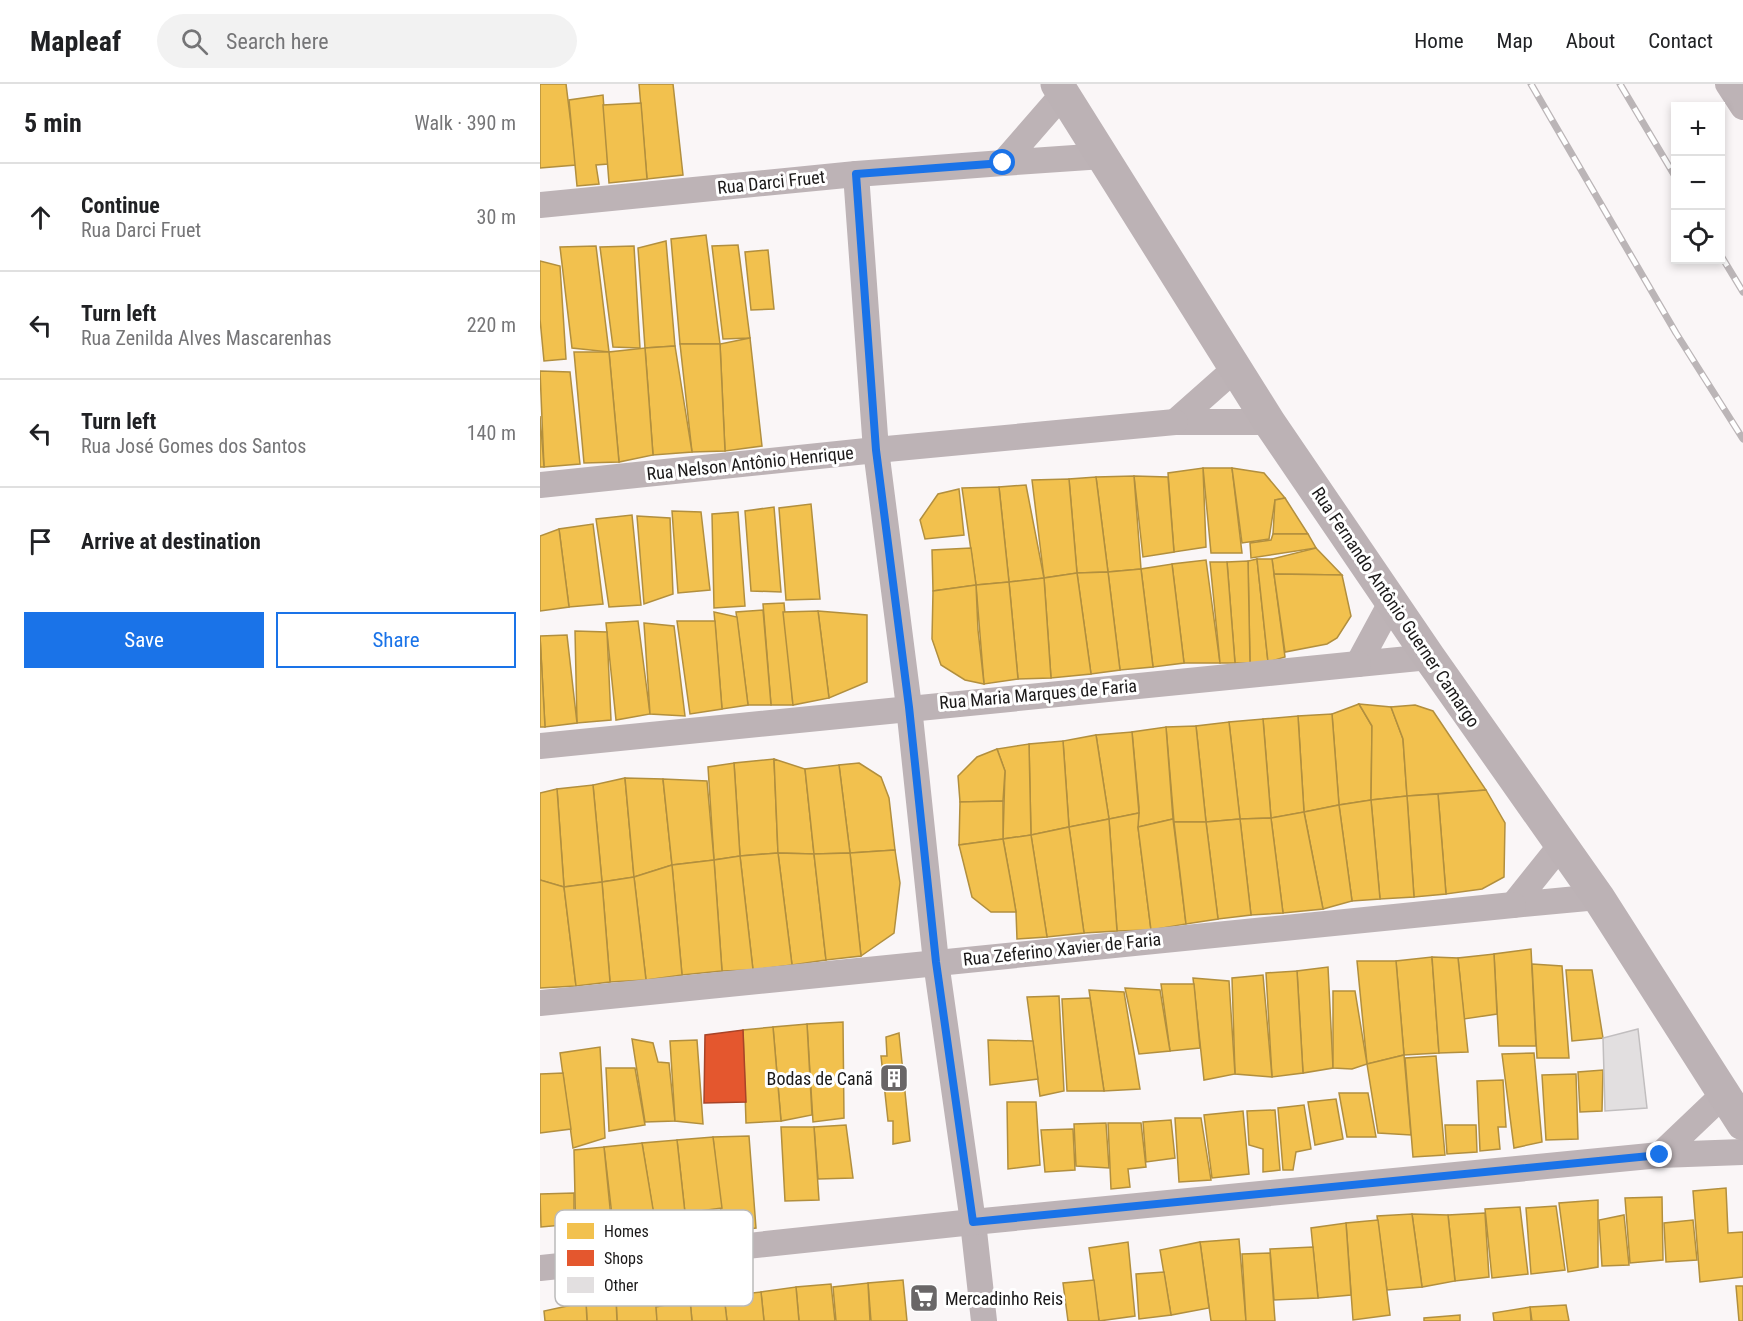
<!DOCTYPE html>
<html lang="en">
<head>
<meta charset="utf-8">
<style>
	body { margin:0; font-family:"Roboto Condensed",sans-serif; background:#f2f2f2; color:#202124 }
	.controls { position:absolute; right:18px; top:18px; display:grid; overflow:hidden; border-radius:0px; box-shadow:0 3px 9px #0003 }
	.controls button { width:54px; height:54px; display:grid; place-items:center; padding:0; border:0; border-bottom:2px solid #e0e0e0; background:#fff; color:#202124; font:30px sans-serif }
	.stop { position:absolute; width:18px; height:18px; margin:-14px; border:4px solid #1a73e8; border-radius:50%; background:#fff }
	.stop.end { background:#1a73e8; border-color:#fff; box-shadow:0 2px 6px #0008 }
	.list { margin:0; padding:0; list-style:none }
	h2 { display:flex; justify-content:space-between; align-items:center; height:78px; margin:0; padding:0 24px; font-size:26px }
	h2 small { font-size:20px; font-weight:400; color:#757577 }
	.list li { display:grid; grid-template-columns:39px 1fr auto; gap:18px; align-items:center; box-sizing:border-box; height:108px; padding:0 24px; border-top:2px solid #e0e0e0 }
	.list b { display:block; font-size:22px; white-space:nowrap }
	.list p { margin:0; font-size:20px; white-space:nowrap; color:#757577 }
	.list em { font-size:20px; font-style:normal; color:#757577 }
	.actions { display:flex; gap:12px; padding:18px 24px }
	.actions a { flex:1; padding:14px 0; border:2px solid #1a73e8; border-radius:0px; text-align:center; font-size:21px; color:#1a73e8 }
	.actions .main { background:#1a73e8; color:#fff }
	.icon { flex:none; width:33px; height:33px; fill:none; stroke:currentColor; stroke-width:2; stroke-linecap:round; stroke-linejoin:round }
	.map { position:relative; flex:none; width:1203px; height:1237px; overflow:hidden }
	header { display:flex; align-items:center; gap:36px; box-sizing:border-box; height:84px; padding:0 30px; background:#fff; border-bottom:2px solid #e0e0e0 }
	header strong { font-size:28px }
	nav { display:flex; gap:33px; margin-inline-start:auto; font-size:21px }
	.search { width:420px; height:54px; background:#f2f2f2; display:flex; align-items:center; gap:15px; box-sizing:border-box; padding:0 21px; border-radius:33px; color:#757577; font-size:22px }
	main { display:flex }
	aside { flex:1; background:#fff }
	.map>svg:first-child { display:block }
	.homes { fill:#f2c14e; stroke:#b28f3e; stroke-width:1.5 }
	.shops { fill:#e4572e; stroke:#a84428; stroke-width:1.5 }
	.building { fill:#e2dfe0; stroke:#c1bebf; stroke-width:1.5 }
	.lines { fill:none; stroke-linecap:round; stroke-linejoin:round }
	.street { stroke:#bdb3b6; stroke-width:26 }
	.secondary { stroke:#bcb2b5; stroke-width:33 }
	.rail-casing { stroke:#bbb5b7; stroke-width:7 }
	.rail { stroke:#fff; stroke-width:4.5; stroke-dasharray:14; stroke-linecap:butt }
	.route { stroke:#1a73e8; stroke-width:8 }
	.labels { text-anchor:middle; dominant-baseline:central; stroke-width:6; stroke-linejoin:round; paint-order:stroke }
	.street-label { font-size:18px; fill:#1b1919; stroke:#fff }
	.poi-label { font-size:18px; fill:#1b1919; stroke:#fff; text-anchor:end }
	.key { fill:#fff; stroke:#bbbaba; stroke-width:1.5 }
	.key-label { font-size:16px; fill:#1b1919 }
</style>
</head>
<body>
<header>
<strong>Mapleaf</strong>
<div class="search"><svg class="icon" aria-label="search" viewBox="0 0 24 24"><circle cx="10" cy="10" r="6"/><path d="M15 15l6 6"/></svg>Search here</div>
<nav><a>Home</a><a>Map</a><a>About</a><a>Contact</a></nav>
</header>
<main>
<aside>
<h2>5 min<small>Walk · 390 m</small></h2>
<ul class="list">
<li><svg class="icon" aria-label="ahead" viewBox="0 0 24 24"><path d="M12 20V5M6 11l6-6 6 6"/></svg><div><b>Continue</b><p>Rua Darci Fruet</p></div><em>30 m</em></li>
<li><svg class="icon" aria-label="left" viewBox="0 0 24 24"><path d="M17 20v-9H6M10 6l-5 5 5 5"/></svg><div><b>Turn left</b><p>Rua Zenilda Alves Mascarenhas</p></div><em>220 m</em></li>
<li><svg class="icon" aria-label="left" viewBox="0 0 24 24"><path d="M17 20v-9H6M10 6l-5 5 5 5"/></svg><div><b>Turn left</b><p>Rua José Gomes dos Santos</p></div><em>140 m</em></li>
<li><svg class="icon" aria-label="arrive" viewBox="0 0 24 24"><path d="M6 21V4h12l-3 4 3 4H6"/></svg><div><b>Arrive at destination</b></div></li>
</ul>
<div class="actions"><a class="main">Save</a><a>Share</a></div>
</aside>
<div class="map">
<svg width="1203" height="1237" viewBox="0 0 1203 1237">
	<rect width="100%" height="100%" fill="#faf6f7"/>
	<g class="homes">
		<polygon points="0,0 26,0 36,81 0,84"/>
		<polygon points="99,0 133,0 143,91 107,95"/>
		<polygon points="63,11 68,80 56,81 59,100 37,102 29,16"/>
		<polygon points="101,19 107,95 69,99 63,21"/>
		<polygon points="166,151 180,260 140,260 131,155"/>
		<polygon points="126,157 135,262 105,264 98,164"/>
		<polygon points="198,161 210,254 183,255 172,162"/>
		<polygon points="56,162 69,268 32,264 20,163"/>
		<polygon points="94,162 100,264 73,263 60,163"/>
		<polygon points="228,166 234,225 211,226 205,168"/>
		<polygon points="0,177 20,182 26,275 4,277 0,235"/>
		<polygon points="210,254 222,362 185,367 180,260"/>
		<polygon points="140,260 180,260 185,367 152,368"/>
		<polygon points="135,262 152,368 113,371 105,264"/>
		<polygon points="105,264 113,371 79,378 69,268"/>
		<polygon points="34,268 69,268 79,378 44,379"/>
		<polygon points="0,287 30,288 40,380 4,383"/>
		<polygon points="0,332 4,383 0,383"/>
		<polygon points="663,384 692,384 702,469 671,469"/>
		<polygon points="663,384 666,463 634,468 628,389"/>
		<polygon points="692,384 724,389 745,414 735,416 729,455 702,459"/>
		<polygon points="594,392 628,393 634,468 603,473"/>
		<polygon points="594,392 601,485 568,488 556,393"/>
		<polygon points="556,393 568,488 537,489 529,395"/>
		<polygon points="529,395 537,489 504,494 492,396"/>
		<polygon points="486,401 504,494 469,498 459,403"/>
		<polygon points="459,403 469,498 436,501 422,404"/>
		<polygon points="419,405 424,451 385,455 380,436 398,410"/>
		<polygon points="745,414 768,450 733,450 735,416"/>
		<polygon points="271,420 280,515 246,516 239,424"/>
		<polygon points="234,423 241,508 211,507 205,427"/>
		<polygon points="132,427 161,428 170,506 138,509"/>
		<polygon points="198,428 205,522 174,524 172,430"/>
		<polygon points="92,431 101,521 69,523 56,435"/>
		<polygon points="97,432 130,434 133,510 104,520"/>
		<polygon points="53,440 63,520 29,523 19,445"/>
		<polygon points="19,445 29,523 0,527 0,452"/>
		<polygon points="733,450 768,450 776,464 711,474 710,459 731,456"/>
		<polygon points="431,464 436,501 393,507 392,466"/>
		<polygon points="776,464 802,491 734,490 732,475"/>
		<polygon points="717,475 728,578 710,579 708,477"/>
		<polygon points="717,475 732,475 745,573 728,578"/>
		<polygon points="666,476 680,579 644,579 632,480"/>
		<polygon points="708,477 710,579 695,579 687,478"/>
		<polygon points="670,478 687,478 695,579 680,579"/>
		<polygon points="632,480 644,579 613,583 601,485"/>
		<polygon points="601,485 613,583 580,586 568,488"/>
		<polygon points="568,488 580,586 551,590 537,489"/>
		<polygon points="537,489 551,590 511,594 504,494"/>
		<polygon points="734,490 802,491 811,532 797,554 787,560 745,568"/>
		<polygon points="504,494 511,594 478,595 469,498"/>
		<polygon points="469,498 478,595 444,600 436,501"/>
		<polygon points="436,501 438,546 444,600 425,596 401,581 392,555 393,507"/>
		<polygon points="244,519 253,621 231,621 223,520"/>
		<polygon points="223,526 231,621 208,621 196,528"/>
		<polygon points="278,527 327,531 327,598 289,614"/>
		<polygon points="278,527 289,614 253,621 243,528"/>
		<polygon points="174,528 197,533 208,621 182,625"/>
		<polygon points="98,537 110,630 76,636 66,539"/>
		<polygon points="137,537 175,537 182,625 150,630"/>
		<polygon points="104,539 134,542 145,632 110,630"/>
		<polygon points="35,547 67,548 71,636 37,639"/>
		<polygon points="27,551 37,639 5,643 0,552"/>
		<polygon points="0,552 5,643 0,643"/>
		<polygon points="819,620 832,642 831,716 799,721 792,630"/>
		<polygon points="819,620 851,623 863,655 867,712 831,716 832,642"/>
		<polygon points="875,621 893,627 946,706 867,712 863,655 851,623"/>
		<polygon points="792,630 799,721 764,728 758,632"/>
		<polygon points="758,632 764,728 731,734 723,635"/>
		<polygon points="723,635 731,734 700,735 689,638"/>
		<polygon points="689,638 700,735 666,738 656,642"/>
		<polygon points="656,642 666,738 634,738 626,643"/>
		<polygon points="626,643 633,735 598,743 599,723 592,648"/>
		<polygon points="592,648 599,729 569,735 556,651"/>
		<polygon points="556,651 569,735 529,743 523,657"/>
		<polygon points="523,657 529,743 491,751 489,660"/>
		<polygon points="489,660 491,751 463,755 465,687 457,665"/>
		<polygon points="457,665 465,687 463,717 420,718 418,692 437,673"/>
		<polygon points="234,675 238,769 200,772 194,679"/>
		<polygon points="234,675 265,685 274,770 238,769"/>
		<polygon points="194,679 200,772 174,776 168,683"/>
		<polygon points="319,679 341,693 349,714 355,766 310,769 299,681"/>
		<polygon points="299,681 310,769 274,770 265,685"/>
		<polygon points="85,694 94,793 62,798 53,701"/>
		<polygon points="85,694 123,695 132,781 94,793"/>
		<polygon points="123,695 167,697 174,776 132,781"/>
		<polygon points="53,701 62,798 24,803 17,705"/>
		<polygon points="17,705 24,803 0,796 0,709"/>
		<polygon points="946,706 965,739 964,793 942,805 906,810 898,710"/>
		<polygon points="898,710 906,810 874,813 867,712"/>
		<polygon points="867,712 874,813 840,815 831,716"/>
		<polygon points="831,716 840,815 812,817 799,721"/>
		<polygon points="463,717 463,755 419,761 420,718"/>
		<polygon points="799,721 812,817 783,825 764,728"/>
		<polygon points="764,728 783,825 743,829 731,734"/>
		<polygon points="599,729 598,743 611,846 577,847 569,735"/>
		<polygon points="731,734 743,829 711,831 700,735"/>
		<polygon points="569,735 577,847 544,849 529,743"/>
		<polygon points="633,735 646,840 611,846 598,743"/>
		<polygon points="700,735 711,831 678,835 666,738"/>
		<polygon points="634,738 666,738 678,835 646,840"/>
		<polygon points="529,743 544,849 507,853 491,751"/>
		<polygon points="491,751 507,853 477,855 476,828 463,755"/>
		<polygon points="463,755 472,804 476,828 451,828 432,813 419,761"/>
		<polygon points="355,766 360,799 354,849 321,872 310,769"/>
		<polygon points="238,769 274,770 286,876 252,881"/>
		<polygon points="238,769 252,881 213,886 200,772"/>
		<polygon points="310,769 321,872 286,876 274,770"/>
		<polygon points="200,772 213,886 182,887 174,776"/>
		<polygon points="174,776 182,887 142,891 132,781"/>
		<polygon points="132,781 142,891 106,896 94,793"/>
		<polygon points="94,793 106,896 70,898 62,798"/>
		<polygon points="0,796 24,803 36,902 0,904"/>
		<polygon points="62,798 70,898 36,902 24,803"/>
		<polygon points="991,865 996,962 959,962 954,870"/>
		<polygon points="954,870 957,930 924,935 918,874"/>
		<polygon points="892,873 899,969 864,971 856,877"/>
		<polygon points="892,873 918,874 928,968 899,969"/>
		<polygon points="817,877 856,877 864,971 827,980"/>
		<polygon points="992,880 1022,882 1029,974 997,974"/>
		<polygon points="788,883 793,984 763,989 757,887"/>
		<polygon points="1026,886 1052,886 1063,954 1032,957"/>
		<polygon points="757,887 763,989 732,993 726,889"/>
		<polygon points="723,891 732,993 695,990 692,894"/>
		<polygon points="653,894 689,897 695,990 664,996"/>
		<polygon points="621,900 654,900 660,964 630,967"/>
		<polygon points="585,904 620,906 630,967 599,970"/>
		<polygon points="549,906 584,908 600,1005 564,1007"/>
		<polygon points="793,907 815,907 827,980 812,985 793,984"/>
		<polygon points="519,912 524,1007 500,1012 487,913"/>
		<polygon points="550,914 564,1007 527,1007 522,915"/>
		<polygon points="303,938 304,1034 273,1038 267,940"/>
		<polygon points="267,940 272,1031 241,1037 233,943"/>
		<polygon points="233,943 241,1037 206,1039 203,946"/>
		<polygon points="359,949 370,1057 353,1060 353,1037 348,1037 341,972 347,972 346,953"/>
		<polygon points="92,955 113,959 118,978 129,979 135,1037 105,1038"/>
		<polygon points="157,956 163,1040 135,1037 130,957"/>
		<polygon points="448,956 493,957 498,995 450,1001"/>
		<polygon points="60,963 65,1054 33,1064 20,969"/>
		<polygon points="994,969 1002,1058 974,1064 962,970"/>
		<polygon points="864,971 871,1051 838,1049 827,980"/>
		<polygon points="896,972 905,1071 873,1073 865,974"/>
		<polygon points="66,984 95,984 105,1041 69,1047"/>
		<polygon points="1063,986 1062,1027 1040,1028 1038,988"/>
		<polygon points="23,989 31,1045 0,1049 0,990"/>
		<polygon points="1036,990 1038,1055 1006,1056 1002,991"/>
		<polygon points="963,996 966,1043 958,1043 960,1065 940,1067 937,997"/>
		<polygon points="799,1009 828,1009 836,1053 807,1053"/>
		<polygon points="796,1015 803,1055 775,1061 768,1018"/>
		<polygon points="467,1018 496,1018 500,1081 468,1085"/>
		<polygon points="764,1021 771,1065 756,1068 753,1086 743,1086 738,1024"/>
		<polygon points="735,1026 740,1086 723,1088 723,1065 709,1061 707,1027"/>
		<polygon points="703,1027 709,1090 672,1094 664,1031"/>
		<polygon points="635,1034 661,1034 671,1096 639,1098"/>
		<polygon points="631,1036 635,1074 606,1078 603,1038"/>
		<polygon points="566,1039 569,1084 536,1082 534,1040"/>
		<polygon points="568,1039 601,1039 606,1083 588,1085 590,1103 571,1105"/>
		<polygon points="306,1041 313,1094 278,1095 274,1043"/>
		<polygon points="905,1041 936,1041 937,1068 907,1070"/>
		<polygon points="241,1043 274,1043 279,1116 245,1117"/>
		<polygon points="533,1045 535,1086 505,1088 501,1046"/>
		<polygon points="209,1052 216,1144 183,1148 173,1053"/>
		<polygon points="173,1053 182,1124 145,1129 137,1056"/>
		<polygon points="137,1056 145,1129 114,1133 102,1059"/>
		<polygon points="102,1059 118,1155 75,1157 64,1063"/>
		<polygon points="64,1063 73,1154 36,1160 34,1066"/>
		<polygon points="1186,1104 1188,1149 1203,1148 1203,1193 1160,1198 1153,1107"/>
		<polygon points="34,1109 34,1140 1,1143 0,1110"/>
		<polygon points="1122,1113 1123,1176 1090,1179 1085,1114"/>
		<polygon points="1058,1116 1058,1183 1028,1188 1019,1119"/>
		<polygon points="1016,1122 1025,1186 991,1190 986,1124"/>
		<polygon points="980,1123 988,1190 952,1194 945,1125"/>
		<polygon points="945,1129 949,1193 915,1197 908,1131"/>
		<polygon points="872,1130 908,1131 915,1197 882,1203"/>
		<polygon points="872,1130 882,1203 847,1206 837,1132"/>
		<polygon points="1084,1131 1089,1181 1062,1182 1059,1136"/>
		<polygon points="838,1136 850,1231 813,1236 806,1139"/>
		<polygon points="1153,1136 1157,1176 1126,1178 1124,1139"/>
		<polygon points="806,1139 811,1211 778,1214 771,1144"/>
		<polygon points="699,1155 706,1237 671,1237 660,1158"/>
		<polygon points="588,1158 595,1232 559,1237 549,1164"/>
		<polygon points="660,1158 669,1224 631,1231 620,1166"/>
		<polygon points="773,1163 778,1214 734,1216 730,1165"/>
		<polygon points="730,1169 735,1237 706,1237 702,1170"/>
		<polygon points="624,1188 631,1231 599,1235 596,1190"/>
		<polygon points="363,1196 367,1237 331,1237 328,1199"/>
		<polygon points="554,1196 559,1237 528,1237 523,1199"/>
		<polygon points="328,1199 330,1237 296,1237 293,1203"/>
		<polygon points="291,1200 295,1237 259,1237 256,1203"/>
		<polygon points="1196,1202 1203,1202 1203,1237 1199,1237"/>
		<polygon points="256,1203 259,1237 224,1237 221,1208"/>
		<polygon points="221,1208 224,1237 187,1237 184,1212"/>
		<polygon points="184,1212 187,1237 152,1237 150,1216"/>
		<polygon points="116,1214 117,1237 77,1237 76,1215"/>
		<polygon points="76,1215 77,1237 47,1237 46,1218"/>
		<polygon points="150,1216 152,1237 117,1237 116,1223"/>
		<polygon points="46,1218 47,1237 5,1237 4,1227"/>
		<polygon points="1026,1221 1029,1237 992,1237 990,1223"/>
		<polygon points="990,1223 991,1237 954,1237 953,1229"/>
		<polygon points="920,1231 920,1237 884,1237 884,1234"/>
	</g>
	<polygon class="shops" points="203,946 206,1018 164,1019 165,951"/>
	<polygon class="building" points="1098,945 1107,1024 1065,1027 1063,954"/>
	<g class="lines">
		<g class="street">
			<polyline points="1188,0 1203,23"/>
			<polyline points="523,10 463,79 563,72"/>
			<polyline points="316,90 336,366 369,623 396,878 433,1138 444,1237"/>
			<polyline points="0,121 316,90 463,79"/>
			<polyline points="696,284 635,338 729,338"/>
			<polyline points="0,401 336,366 635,338"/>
			<polyline points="852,517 818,580 889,573"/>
			<polyline points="0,662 818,580"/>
			<polyline points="1021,761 973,821 1058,813"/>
			<polyline points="0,919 973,821"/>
			<polyline points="1183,1011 1120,1071 1203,1068"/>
			<polyline points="0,1184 433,1138 1120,1071"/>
		</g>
		<polyline class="secondary" points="517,0 729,338 889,573 1058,813 1203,1040"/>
		<g class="rail-casing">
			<g id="rail">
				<polyline points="991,0 1136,249 1203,355"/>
				<polyline points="1080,0 1136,94"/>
				<polyline points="1180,170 1203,208"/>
			</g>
		</g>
		<use href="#rail" class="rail"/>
	</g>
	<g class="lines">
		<polyline class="route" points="463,79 316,90 336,366 369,623 396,878 433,1138 1120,1071"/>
	</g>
	<defs>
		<g id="building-square" transform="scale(1.5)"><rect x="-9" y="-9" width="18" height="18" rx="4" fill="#696667" stroke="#fff"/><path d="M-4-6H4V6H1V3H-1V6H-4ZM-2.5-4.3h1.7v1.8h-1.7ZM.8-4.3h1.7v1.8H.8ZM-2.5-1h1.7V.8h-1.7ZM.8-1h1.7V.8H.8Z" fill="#fff"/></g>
		<g id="supermarket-square" transform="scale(1.5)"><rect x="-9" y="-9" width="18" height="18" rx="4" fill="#696667" stroke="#fff"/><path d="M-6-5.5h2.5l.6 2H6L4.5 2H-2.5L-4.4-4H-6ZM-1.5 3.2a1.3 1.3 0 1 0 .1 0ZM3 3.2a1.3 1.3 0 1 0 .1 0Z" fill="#fff"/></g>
	</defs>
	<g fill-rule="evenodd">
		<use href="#building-square" x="354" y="994"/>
		<use href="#supermarket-square" x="384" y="1214"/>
	</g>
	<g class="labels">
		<g class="street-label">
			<text transform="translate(231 98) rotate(-6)">Rua Darci Fruet</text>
			<text transform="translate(210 379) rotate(-6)">Rua Nelson Antônio Henrique</text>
			<text transform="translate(856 523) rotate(56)">Rua Fernando Antônio Guerner Camargo</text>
			<text transform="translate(498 610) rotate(-5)">Rua Maria Marques de Faria</text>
			<text transform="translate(522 865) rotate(-6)">Rua Zeferino Xavier de Faria</text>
		</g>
		<g class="poi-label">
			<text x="333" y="994">Bodas de Canã</text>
			<text x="405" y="1214" text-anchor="start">Mercadinho Reis</text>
		</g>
	</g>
	<rect x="15" y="1126" width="198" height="96" rx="9" class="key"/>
	<rect x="27" y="1139" width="27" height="16" fill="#f2c14e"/>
	<rect x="27" y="1166" width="27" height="16" fill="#e4572e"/>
	<rect x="27" y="1193" width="27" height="16" fill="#e2dfe0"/>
	<g class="key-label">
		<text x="64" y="1153">Homes</text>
		<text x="64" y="1180">Shops</text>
		<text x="64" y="1207">Other</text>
	</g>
</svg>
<div class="controls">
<button>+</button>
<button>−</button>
<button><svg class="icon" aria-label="locate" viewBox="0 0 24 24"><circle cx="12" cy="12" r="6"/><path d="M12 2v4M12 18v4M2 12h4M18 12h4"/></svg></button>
</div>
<div class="stop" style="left:463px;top:79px"></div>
<div class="stop end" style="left:1120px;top:1071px"></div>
</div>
</main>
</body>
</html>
